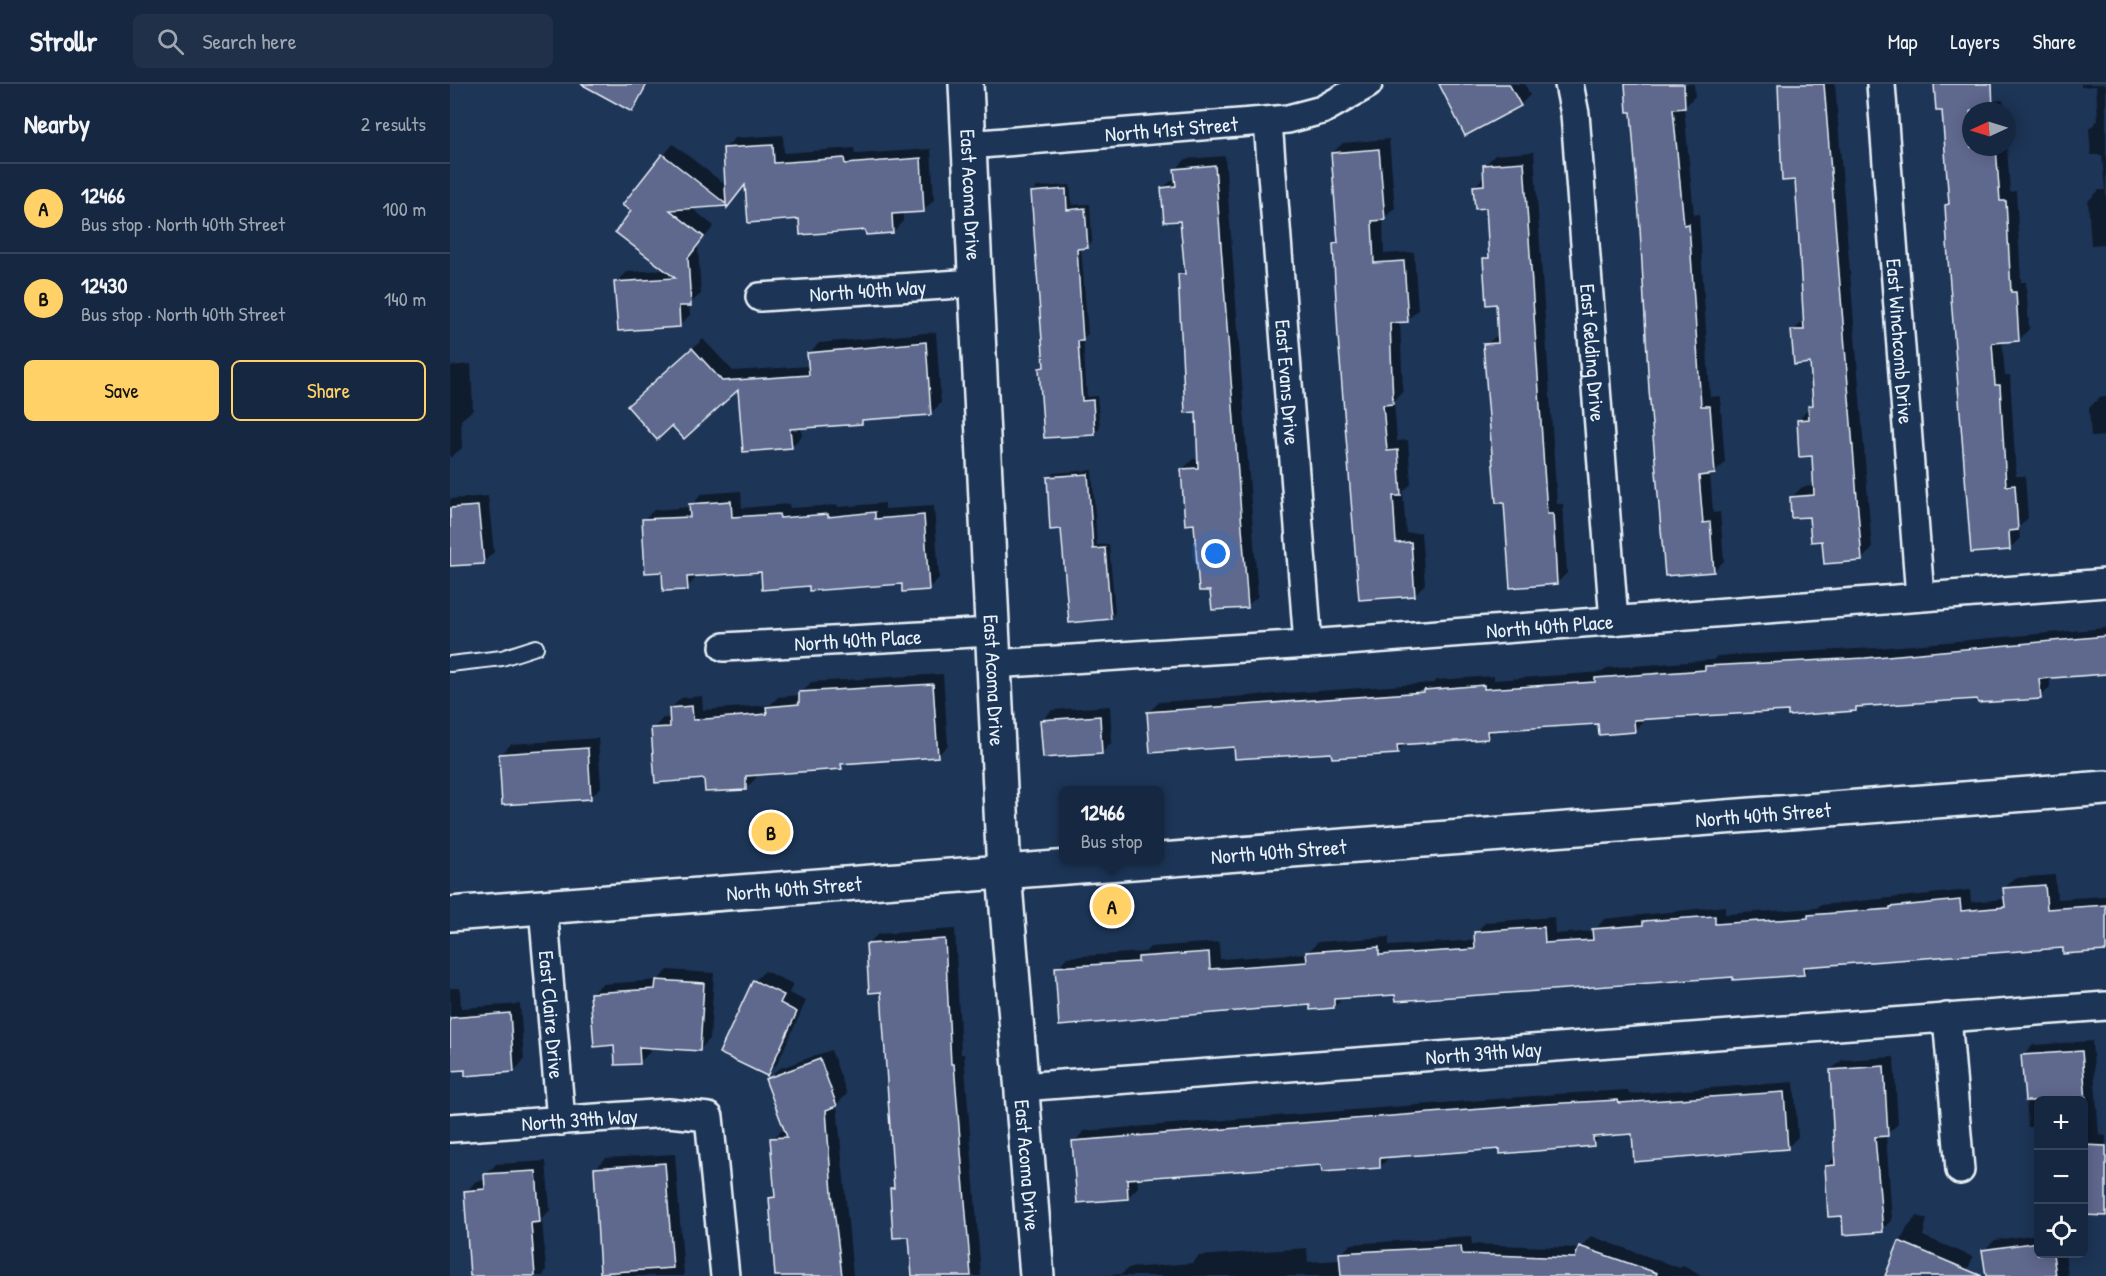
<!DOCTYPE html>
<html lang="en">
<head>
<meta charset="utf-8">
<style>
	body { margin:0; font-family:"Patrick Hand",sans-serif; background:#1f3048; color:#f1f3f6 }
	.controls { position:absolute; right:18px; bottom:18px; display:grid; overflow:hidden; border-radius:9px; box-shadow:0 3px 15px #0003 }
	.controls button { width:54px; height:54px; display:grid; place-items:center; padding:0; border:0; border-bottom:2px solid #35445a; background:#162841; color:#f1f3f6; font:30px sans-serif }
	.compass { position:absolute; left:1512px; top:18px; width:54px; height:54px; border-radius:50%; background:#162841; box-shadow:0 3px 15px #0003; rotate:266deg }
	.you { position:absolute; left:766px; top:470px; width:21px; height:21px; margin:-15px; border:4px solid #fff; border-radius:50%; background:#1a73e8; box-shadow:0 0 0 9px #1a73e833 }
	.badge { display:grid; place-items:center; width:39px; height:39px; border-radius:50%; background:#ffd166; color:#111; font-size:20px; font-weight:700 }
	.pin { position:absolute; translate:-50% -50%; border:3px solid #fff; box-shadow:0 2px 6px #0006 }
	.popup { position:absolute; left:609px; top:702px; width:105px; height:78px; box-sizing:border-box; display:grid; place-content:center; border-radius:9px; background:#162841; filter:drop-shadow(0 2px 4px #0005); font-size:20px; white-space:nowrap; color:#9ea6b1 }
	.popup b { font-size:22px; color:#f1f3f6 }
	.popup::after { content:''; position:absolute; left:50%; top:100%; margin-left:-12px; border:12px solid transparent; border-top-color:#162841 }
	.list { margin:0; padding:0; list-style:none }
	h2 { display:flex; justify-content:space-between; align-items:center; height:78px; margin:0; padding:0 24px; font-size:26px }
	h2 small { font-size:20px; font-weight:400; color:#9ea6b1 }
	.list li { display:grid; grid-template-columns:39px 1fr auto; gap:18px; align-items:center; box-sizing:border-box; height:90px; padding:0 24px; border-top:2px solid #35445a }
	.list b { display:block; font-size:22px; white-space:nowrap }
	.list p { margin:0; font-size:20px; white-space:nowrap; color:#9ea6b1 }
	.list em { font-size:20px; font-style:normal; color:#9ea6b1 }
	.actions { display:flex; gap:12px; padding:18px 24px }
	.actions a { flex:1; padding:14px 0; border:2px solid #ffd166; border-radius:9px; text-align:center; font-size:21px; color:#ffd166 }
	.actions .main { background:#ffd166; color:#111 }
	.icon { flex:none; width:33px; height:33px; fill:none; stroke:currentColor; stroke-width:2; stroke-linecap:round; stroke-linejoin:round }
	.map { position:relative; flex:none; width:1656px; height:1192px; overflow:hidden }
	header { display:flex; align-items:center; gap:36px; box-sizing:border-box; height:84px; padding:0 30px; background:#162841; border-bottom:2px solid #35445a }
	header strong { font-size:28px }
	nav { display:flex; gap:33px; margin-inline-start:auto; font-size:21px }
	.search { width:420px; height:54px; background:#1f3048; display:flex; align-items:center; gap:15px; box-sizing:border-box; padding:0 21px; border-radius:9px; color:#9ea6b1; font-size:22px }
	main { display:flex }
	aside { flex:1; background:#162841 }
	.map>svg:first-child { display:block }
	.shadow { fill:#0007 }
	.building { fill:#5f678d; stroke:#e8f1f8; stroke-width:1.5 }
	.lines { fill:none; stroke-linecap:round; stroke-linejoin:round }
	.lane-casing { stroke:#e8f1f8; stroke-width:18 }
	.street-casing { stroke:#e8f1f8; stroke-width:32 }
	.secondary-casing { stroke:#e8f1f8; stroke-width:38 }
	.lane { stroke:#1d3557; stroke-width:14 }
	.street { stroke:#1d3557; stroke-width:27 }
	.secondary { stroke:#1d3557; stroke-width:33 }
	.labels { text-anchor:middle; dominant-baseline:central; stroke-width:4.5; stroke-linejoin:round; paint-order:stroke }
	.street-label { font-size:21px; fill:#e8f1f8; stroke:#1d3557 }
</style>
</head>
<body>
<header>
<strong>Strollr</strong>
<div class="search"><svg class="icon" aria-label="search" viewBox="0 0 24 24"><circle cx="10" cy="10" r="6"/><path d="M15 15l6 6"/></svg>Search here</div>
<nav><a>Map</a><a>Layers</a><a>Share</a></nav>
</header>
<main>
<aside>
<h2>Nearby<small>2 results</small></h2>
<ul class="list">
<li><span class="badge">A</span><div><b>12466</b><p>Bus stop · North 40th Street</p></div><em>100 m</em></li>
<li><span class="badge">B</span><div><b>12430</b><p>Bus stop · North 40th Street</p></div><em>140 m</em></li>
</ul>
<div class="actions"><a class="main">Save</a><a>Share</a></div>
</aside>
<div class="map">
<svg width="1656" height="1192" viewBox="0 0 1656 1192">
	<rect width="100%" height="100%" fill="#1d3557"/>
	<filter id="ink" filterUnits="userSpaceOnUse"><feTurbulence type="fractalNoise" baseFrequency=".0167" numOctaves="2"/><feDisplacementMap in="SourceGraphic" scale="12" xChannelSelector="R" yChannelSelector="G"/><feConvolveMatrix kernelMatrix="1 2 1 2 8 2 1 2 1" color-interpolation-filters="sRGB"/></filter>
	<g filter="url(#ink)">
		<g class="shadow">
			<polygon points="134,0 198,0 182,26"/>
			<polygon points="990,0 1075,0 1080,11 1070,21"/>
			<polygon points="1177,0 1244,0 1245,12 1234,24 1244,131 1249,130 1260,313 1270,312 1275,379 1264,389 1260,389 1263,429 1270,428 1274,477 1263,487 1198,233 1182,27"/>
			<polygon points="1329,0 1385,0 1422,465 1411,476 1374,455 1360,431 1341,414 1352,403 1365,402 1363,371 1348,337 1364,318 1361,278 1343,247 1355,236 1347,95"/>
			<polygon points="1486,0 1534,0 1535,18 1553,16 1554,27 1521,27 1521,63 1557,63 1560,108 1566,107 1571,198 1576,198 1579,245 1569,256 1552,257 1555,291 1560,291 1566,392 1575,392 1578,434 1569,443 1570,454 1559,465 1515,365 1513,365 1492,0"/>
			<polygon points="1631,0 1656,0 1656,168 1655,160 1641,161 1638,117 1649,106 1655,106 1652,71 1641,71 1639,45 1648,36 1646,2 1631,3"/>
			<polygon points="333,51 334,69 404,64 405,70 481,65 484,116 474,126 453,128 453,137 443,148 350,134 297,100 278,121 240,123 264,142 248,162 251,210 239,220 240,231 230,241 166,199 177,188 216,186 183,127 174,120 223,60 277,102 274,65 285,54"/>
			<polygon points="939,55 945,124 933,135 934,170 964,168 968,226 957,236 950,237 953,308 944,317 947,357 958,356 961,400 953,408 956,449 971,448 975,500 964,511 910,515 885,160 889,156 882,69 893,59"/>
			<polygon points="1084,68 1107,420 1113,420 1117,489 1107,499 1055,417 1035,261 1049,250 1047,218 1035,175 1040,169 1037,122 1025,102 1035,92 1034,82 1045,71"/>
			<polygon points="775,72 808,512 797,522 762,505 732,386 743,375 750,375 747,327 729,191 736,185 731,135 712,104 727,93 726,85 736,75"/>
			<polygon points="620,101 622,121 640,120 642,158 637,163 631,163 638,250 633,255 637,313 647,312 650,344 645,349 591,284 595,280 582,108 587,103"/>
			<polygon points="486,248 491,319 480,330 416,334 411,339 351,343 352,352 341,363 289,303 190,312 253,255 283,287 360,282 359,270 369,259"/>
			<polygon points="21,280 23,326 11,336 12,364 0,374 0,282"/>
			<polygon points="1650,313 1656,313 1656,352 1641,353 1639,324"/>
			<polygon points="642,386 647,461 659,460 665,529 660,534 613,444 598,394 603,389"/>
			<polygon points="291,407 292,424 339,420 340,424 388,421 388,423 435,419 435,425 484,422 489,494 478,505 453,499 360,501 312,486 248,491 237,504 213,486 193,436 204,426 241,423 251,410"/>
			<polygon points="38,412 44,468 34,478 0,481 0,415"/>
			<polygon points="1656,544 1656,589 1600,593 1600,603 1590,614 1529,613 1410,622 1405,626 1339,625 1195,634 1185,647 1150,638 1045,645 1037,653 956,659 947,668 785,661 699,628 709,618 983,599 986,596 1044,592 1044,596 1153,588 1157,584 1263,576 1267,572 1427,564"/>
			<polygon points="493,590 498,661 487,672 396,678 391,683 306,690 306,694 296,704 256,694 203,645 213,634 221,634 221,624 231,614 252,612 253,626 320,621 328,613 350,611 361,598"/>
			<polygon points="660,622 662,658 652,669 592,637 602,626"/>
			<polygon points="148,654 151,703 141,713 50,671 61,660"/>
			<polygon points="1605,791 1607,815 1656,812 1656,866 1614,863 1362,881 1353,889 894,913 884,923 607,884 617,873 695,868 700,863 769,858 770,875 857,869 868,858 939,853 939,862 1026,856 1025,849 1036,838 1104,833 1105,850 1144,847 1154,835 1275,822 1275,830 1367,824 1370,821 1520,806 1521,818 1555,815 1554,805 1565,794"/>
			<polygon points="505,845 511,970 514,970 531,1192 464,1192 461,1151 441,1105 446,1100 432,906 417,861 428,850"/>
			<polygon points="218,886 264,889 260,955 250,965 200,962 200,968 190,978 165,960 141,910 152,900 208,896"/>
			<polygon points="315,887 343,900 339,909 356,917 327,980 316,991 304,897"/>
			<polygon points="0,904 10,904 11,924 70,920 74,976 64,987 0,986"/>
			<polygon points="1642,957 1649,1051 1656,1052 1655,1131 1634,1130 1634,1016 1588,1016 1588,1043 1578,1043 1573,972 1583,961"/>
			<polygon points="381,966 397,1010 387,1020 403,1192 327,1192 321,1114 326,1109 322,1055 335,1044 317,996 328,985"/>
			<polygon points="1444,973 1448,1040 1436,1051 1442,1136 1432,1146 1394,1131 1376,1082 1386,1072 1381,986 1392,976"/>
			<polygon points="1344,998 1348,1053 1338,1063 1183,1049 1152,1051 1143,1060 941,1071 930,1083 873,1079 687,1093 688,1103 677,1114 624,1058 634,1047 1107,1010 1178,1006 1179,1010"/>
			<polygon points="225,1070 234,1192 165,1192 145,1085 156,1074"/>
			<polygon points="96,1077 100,1126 92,1135 96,1186 93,1192 21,1192 16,1108 26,1097 36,1096 36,1091 46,1080"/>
			<polygon points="1467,1132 1477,1135 1473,1152 1523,1173 1515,1192 1436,1192 1457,1143"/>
			<polygon points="1588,1150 1588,1170 1615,1170 1618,1192 1538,1192 1534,1166 1545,1156"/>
			<polygon points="1021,1152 1022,1160 1130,1164 1141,1152 1230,1184 1233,1181 1251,1192 645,1192 672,1190 678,1184 742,1179 749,1172 857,1164 858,1178 891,1176 891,1170 901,1160"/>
		</g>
		<g class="building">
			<polygon points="131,0 197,0 182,28"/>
			<polygon points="989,0 1059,0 1071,22 1015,52"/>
			<polygon points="1175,0 1234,0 1235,24 1223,25 1234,141 1239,140 1251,322 1260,322 1265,390 1249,392 1253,439 1260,438 1264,488 1215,492 1199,306 1190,144 1181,28 1177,28"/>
			<polygon points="1328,0 1374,0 1412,477 1374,480 1372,457 1361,458 1359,433 1341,434 1340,413 1364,411 1362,372 1349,373 1347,336 1359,335 1358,322 1363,321 1360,279 1344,281 1341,246 1354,246 1348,141 1345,96 1332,97"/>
			<polygon points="1484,0 1542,0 1543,27 1521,27 1521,63 1546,63 1550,117 1556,117 1561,208 1566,208 1569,257 1542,259 1545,301 1550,301 1556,402 1565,401 1568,446 1559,447 1560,466 1521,469 1498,175 1495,121 1499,120 1492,27 1486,27"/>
			<polygon points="323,61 324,79 394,74 395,80 471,74 474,128 442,130 443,149 416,151 415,146 350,151 349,135 298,139 295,101 277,124 277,122 220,126 254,153 238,174 241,222 229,222 230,243 168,247 164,198 225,194 165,148 181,127 172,121 212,70 276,120 273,64"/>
			<polygon points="929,65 935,136 922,137 924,179 954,177 958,238 940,239 943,320 933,321 937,367 948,366 951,412 943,412 946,459 961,458 965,512 909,516 888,252 883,160 888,159 881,69"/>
			<polygon points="1074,78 1097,430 1103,430 1107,500 1060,504 1054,419 1046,419 1033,260 1048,259 1046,220 1036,221 1033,174 1039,174 1036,124 1025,125 1023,102 1034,101 1033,81"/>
			<polygon points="765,81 798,524 762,526 760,507 749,507 744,440 735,441 731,385 748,384 746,328 735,329 728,190 735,190 730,137 714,138 711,104 726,102 724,85"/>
			<polygon points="616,105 617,126 635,124 638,164 627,165 633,257 628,257 632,317 643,316 645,351 594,354 589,284 594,283 581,108"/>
			<polygon points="476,258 481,331 412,336 412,340 340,345 342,364 293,368 288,306 234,355 222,342 207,356 177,322 242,264 272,297 359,291 357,269"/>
			<polygon points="638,390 643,465 655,464 661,535 619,539 611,445 600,446 597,393"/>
			<polygon points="281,417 282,433 329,430 330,434 378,430 378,433 425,428 425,435 474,431 479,506 452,508 452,500 359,507 359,502 312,506 311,488 237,493 238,506 213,507 212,488 195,489 192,435 240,433 239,420"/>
			<polygon points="28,422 34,480 0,482 0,424"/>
			<polygon points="1656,552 1656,590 1589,595 1591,615 1528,619 1527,615 1406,623 1406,627 1338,632 1338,627 1184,636 1185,648 1149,651 1148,640 1037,647 1038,655 947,661 948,670 882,674 881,669 785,675 784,663 700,669 697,628 974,608 974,606 1034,601 1034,605 1145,598 1145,594 1255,586 1255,582 1415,574"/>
			<polygon points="483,600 488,673 391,680 392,685 296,692 296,706 255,708 254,695 205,699 201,644 220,643 219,624 242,622 243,636 317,630 316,623 349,620 349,608"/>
			<polygon points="650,632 652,670 593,674 590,636"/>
			<polygon points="138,664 141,715 52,721 49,670"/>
			<polygon points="1595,801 1597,825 1656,821 1656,867 1613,870 1613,864 1353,883 1354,891 1283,896 1283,893 946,917 945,911 884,915 884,924 860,926 860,921 609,942 605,883 688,878 688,873 759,868 760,885 857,878 856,868 929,863 929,871 1025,865 1024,848 1094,843 1095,859 1143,856 1142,845 1193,841 1193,837 1265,832 1265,840 1358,834 1358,831 1440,825 1440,823 1510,816 1511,827 1555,823 1553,804"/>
			<polygon points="495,855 501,980 504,980 521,1192 462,1192 459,1153 443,1154 440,1104 444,1104 431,908 419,909 416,860"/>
			<polygon points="206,896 254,899 250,967 189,963 190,980 165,981 164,961 144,963 140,909 205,905"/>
			<polygon points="303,896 334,911 330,919 347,928 317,992 269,969"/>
			<polygon points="60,929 64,988 15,992 15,986 0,987 0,934"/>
			<polygon points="1632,967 1636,1017 1575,1017 1571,971"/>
			<polygon points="370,975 387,1022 376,1026 382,1109 392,1192 325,1192 319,1114 325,1113 320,1054 337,1053 315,995"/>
			<polygon points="1434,982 1438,1052 1425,1053 1433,1148 1393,1151 1392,1132 1378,1133 1375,1082 1385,1081 1380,986"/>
			<polygon points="1334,1008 1338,1065 1184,1078 1182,1050 1143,1053 1144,1062 1099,1066 1050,1070 1050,1065 930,1074 930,1084 872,1088 871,1081 677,1095 678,1115 627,1119 622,1057 1096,1020 1168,1016 1169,1019"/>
			<polygon points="1634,1061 1656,1062 1656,1132 1634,1131"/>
			<polygon points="215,1079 223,1184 150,1189 144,1084"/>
			<polygon points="86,1087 90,1138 81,1139 85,1192 20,1192 14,1107 35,1105 34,1090"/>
			<polygon points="1449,1157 1532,1192 1435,1192"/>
			<polygon points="1588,1158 1588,1170 1603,1170 1606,1192 1536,1192 1532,1166"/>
			<polygon points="1011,1162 1012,1170 1125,1174 1129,1162 1207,1189 1206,1192 891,1192 889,1169"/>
		</g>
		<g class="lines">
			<g class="lane-casing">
				<polyline id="lane" points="0,580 52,574 86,563"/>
			</g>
			<g class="street-casing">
				<g id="street">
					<path id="s1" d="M1119 0 1125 30 1164 537"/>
					<path id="s2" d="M1431 0 1470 513"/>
					<path id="s3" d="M818 38 858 560"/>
					<path id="s4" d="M518 61 838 35 872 26 918 0"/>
					<path id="s5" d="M310 213 525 199"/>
					<path id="s6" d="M274 563 541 548"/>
					<path id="s7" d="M543 580 858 560 1656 499"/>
					<path id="s8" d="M93 823 111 1037"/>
					<polyline points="1497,933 1510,1086"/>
					<path id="s9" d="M571 1003 1656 922"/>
					<path id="s10" d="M0 1044 218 1029 259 1033 275 1192"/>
				</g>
			</g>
			<g class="secondary-casing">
				<g id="secondary">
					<path id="s11" d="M516 0 554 788 587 1192"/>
					<path id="s12" d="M0 830 1656 704"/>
				</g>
			</g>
			<use href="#lane" class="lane"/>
			<use href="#street" class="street"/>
			<use href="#secondary" class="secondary"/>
		</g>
	</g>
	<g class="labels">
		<g class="street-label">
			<text stroke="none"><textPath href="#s4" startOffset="204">North 41st Street</textPath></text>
			<text stroke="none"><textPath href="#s11" startOffset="111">East Acoma Drive</textPath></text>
			<text stroke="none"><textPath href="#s5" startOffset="108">North 40th Way</textPath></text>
			<text stroke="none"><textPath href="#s2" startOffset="258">East Winchcomb Drive</textPath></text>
			<text stroke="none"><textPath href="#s1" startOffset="270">East Gelding Drive</textPath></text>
			<text stroke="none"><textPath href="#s3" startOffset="261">East Evans Drive</textPath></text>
			<text stroke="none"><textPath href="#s7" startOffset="558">North 40th Place</textPath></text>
			<text stroke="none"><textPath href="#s6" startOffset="134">North 40th Place</textPath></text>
			<text stroke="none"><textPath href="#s11" startOffset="597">East Acoma Drive</textPath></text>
			<text stroke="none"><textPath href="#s12" startOffset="1317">North 40th Street</textPath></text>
			<text stroke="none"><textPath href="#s12" startOffset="831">North 40th Street</textPath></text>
			<text stroke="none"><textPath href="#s12" startOffset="345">North 40th Street</textPath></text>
			<text stroke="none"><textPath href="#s8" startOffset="108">East Claire Drive</textPath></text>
			<text stroke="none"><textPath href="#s9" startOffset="464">North 39th Way</textPath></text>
			<text stroke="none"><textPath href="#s10" startOffset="130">North 39th Way</textPath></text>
			<text stroke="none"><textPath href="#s11" startOffset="1083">East Acoma Drive</textPath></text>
		</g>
	</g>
</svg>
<div class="controls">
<button>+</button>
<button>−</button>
<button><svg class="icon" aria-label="locate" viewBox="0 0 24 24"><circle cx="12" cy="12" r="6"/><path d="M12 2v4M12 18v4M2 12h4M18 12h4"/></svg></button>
</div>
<svg class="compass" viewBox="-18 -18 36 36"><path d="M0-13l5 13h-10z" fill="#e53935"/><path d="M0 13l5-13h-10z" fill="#9ea6b1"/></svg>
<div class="you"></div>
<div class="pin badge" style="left:662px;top:822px">A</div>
<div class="popup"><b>12466</b>Bus stop</div>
<div class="pin badge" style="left:321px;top:748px">B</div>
</div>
</main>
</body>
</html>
